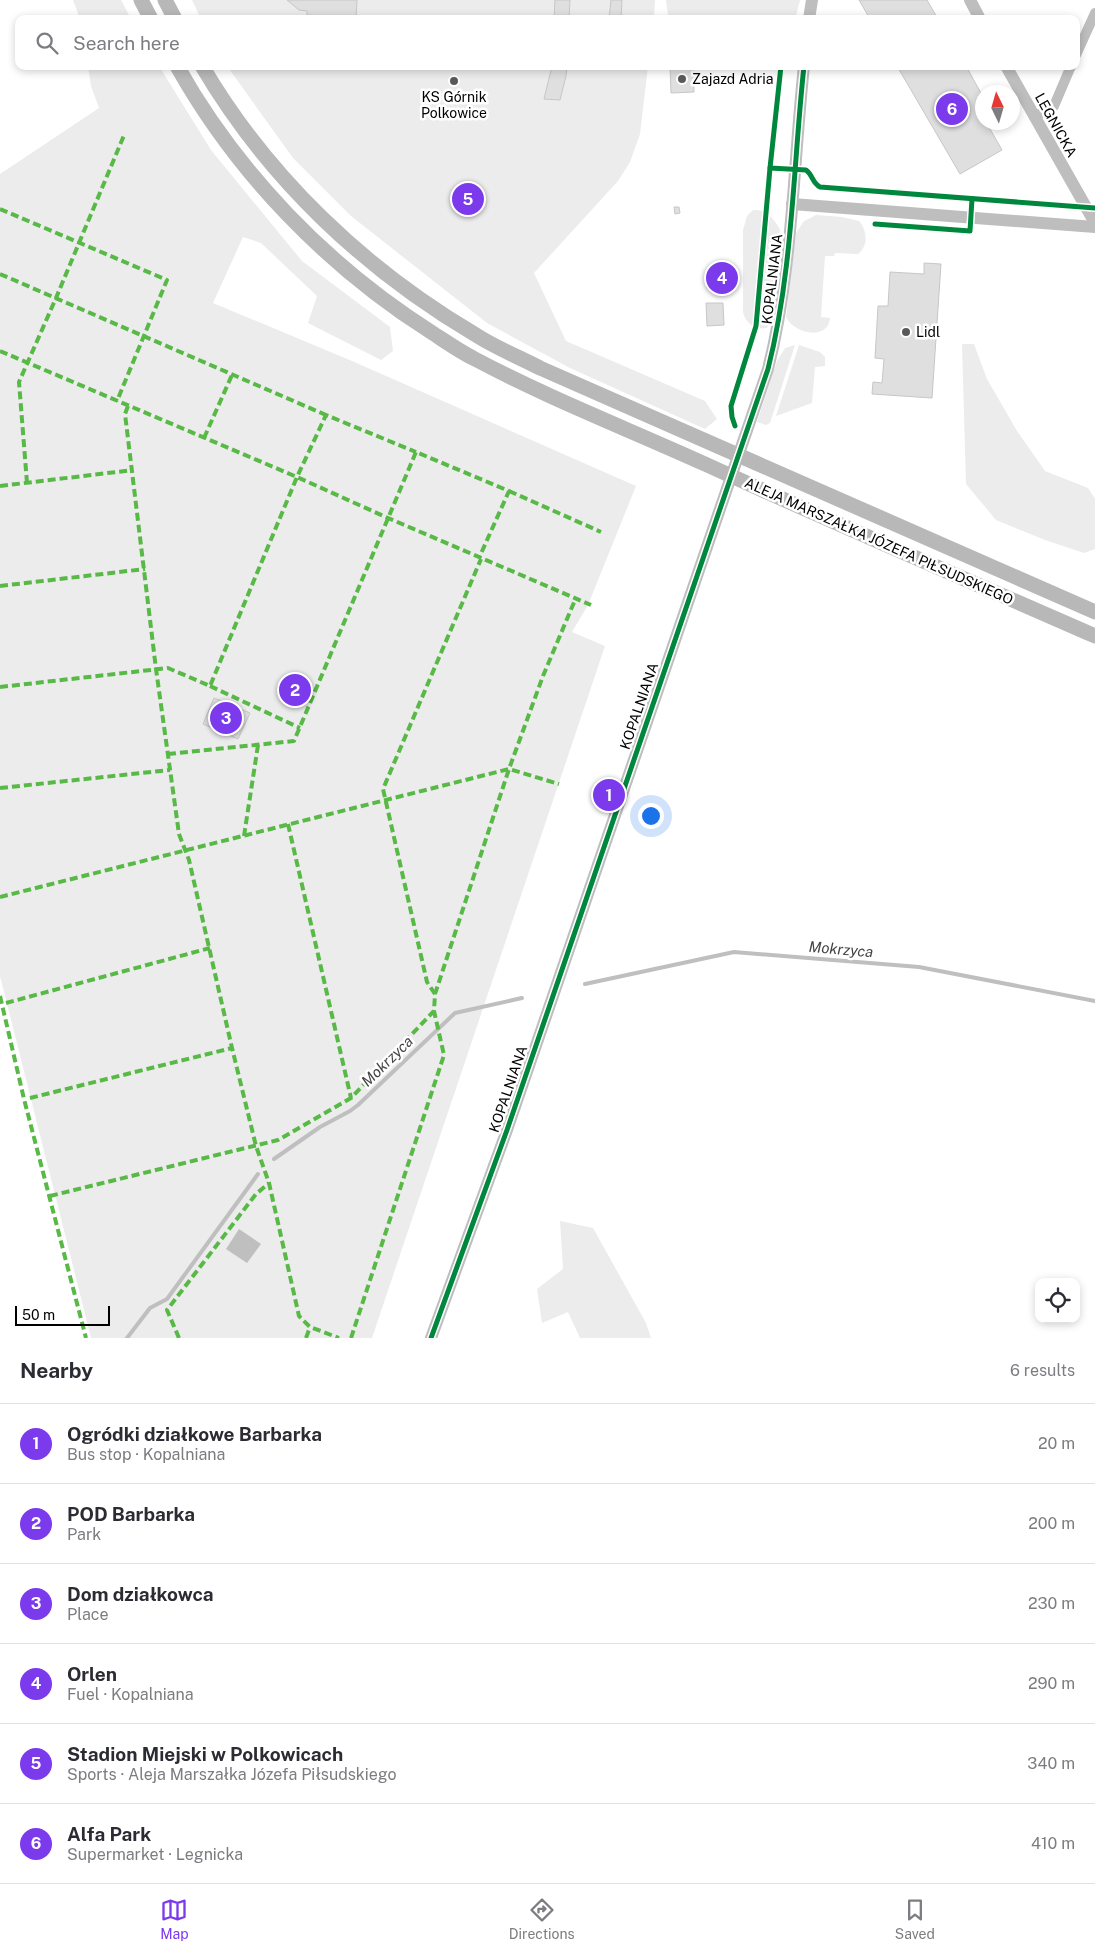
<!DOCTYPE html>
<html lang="en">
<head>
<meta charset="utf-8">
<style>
	body { margin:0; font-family:"Public Sans",sans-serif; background:#f7f7f7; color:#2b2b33 }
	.controls { position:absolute; right:15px; bottom:15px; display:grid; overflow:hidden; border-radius:10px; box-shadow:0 2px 8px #0003 }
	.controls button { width:45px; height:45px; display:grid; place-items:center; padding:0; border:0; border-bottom:1px solid #e1e1e2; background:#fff; color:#2b2b33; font:25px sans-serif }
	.compass { position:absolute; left:975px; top:85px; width:45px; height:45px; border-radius:50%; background:#fff; box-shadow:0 2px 8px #0003; rotate:355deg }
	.scale { position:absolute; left:15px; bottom:12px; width:95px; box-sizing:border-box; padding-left:5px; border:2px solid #000; border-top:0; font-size:14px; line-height:18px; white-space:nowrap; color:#000; -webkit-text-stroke:4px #fff; paint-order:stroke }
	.you { position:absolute; left:650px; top:815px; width:18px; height:18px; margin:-12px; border:4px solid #fff; border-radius:50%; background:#1a73e8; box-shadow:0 0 0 8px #1a73e833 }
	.badge { display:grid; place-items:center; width:32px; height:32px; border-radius:50%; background:#7c3aed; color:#fff; font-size:16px; font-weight:700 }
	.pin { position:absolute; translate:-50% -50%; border:2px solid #fff; box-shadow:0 1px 5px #0006 }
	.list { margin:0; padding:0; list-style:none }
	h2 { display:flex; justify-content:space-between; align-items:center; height:65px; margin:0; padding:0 20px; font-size:21px }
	h2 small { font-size:16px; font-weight:400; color:#7c7c81 }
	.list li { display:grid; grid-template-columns:32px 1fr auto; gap:15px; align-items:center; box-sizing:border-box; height:80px; padding:0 20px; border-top:1px solid #e1e1e2 }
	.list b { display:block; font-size:19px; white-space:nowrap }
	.list p { margin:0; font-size:16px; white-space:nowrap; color:#7c7c81 }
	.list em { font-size:16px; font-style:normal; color:#7c7c81 }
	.icon { flex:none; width:28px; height:28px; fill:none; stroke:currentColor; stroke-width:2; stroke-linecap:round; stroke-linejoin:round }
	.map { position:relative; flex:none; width:1095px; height:1338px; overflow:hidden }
	.search { position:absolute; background:#fff; box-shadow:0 2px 8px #0003; left:15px; right:15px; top:15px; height:55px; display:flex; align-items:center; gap:12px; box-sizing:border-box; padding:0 18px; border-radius:10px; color:#7c7c81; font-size:19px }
	.sheet { height:545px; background:#fff }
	nav { display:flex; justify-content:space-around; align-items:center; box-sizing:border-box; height:70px; border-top:1px solid #e1e1e2; background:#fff; font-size:14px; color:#7c7c81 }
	nav a { display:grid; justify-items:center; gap:2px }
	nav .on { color:#7c3aed }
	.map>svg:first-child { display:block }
	.green { fill:#ececec }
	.water { fill:#bfbfbf }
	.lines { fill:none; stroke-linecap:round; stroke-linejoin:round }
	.stream { stroke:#bfbfbf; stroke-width:4 }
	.building { fill:#dfdfdf; stroke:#c7c7c7 }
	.minor { stroke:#bebebe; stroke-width:10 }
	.tertiary { stroke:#bebebe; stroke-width:12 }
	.secondary { stroke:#b8b8b8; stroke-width:15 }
	.quiet { stroke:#58b947; stroke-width:4; stroke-dasharray:8 4; stroke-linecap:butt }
	.cycleway-casing { stroke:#fff; stroke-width:8 }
	.cycleway { stroke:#00873e; stroke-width:5 }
	.poi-dot { fill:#595959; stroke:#fff; stroke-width:2 }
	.labels { text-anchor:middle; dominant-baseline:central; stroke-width:5; stroke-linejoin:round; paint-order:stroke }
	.poi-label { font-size:14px; fill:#000; stroke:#fff; text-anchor:start }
	.street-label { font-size:14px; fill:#000; stroke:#fff }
	.water-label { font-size:15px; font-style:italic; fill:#444; stroke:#fff }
</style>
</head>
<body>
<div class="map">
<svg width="1095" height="1338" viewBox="0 0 1095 1338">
	<rect width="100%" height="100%" fill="#fff"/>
	<g class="green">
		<polygon points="73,0 121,0 131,19 80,19"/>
		<polygon points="192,0 655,0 654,19 201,19"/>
		<polygon points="666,0 800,0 796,16 773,19 697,19 697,15 668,15"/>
		<polygon points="88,66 159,66 211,150 302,261 390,327 393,351 381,360 308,323 317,296 261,243 243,237 213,303 352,361 636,486 588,605 572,632 605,646 372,1338 91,1338 0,976 0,174 99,108 91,86"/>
		<polygon points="227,66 648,66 640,134 630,162 618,181 534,273 566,341 705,401 717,419 705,429 570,368 487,323 351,216 293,158"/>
		<path d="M753 210C766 209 775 219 780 230L769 325 767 328C755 330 746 324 743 312V230L747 216Z"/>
		<path d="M816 215 842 217 859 221C867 230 869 246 858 254L835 253 834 256H825L821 317 830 318C828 341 794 334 786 317L796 233 804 221Z"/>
		<polygon points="962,344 974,344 987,379 1017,431 1045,471 1088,488 1095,499 1095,549 1084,553 1045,540 996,520 966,484"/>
		<polygon points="795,345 770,423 766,425 757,422 777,361 785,348"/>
		<polygon points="799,345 820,352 825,357 825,366 815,367 812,403 776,416"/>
		<polygon points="560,1221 593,1228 646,1323 651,1338 580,1338 568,1312 542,1323 537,1289 563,1269"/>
	</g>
	<polygon class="water" points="239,1229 261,1244 247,1263 226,1249"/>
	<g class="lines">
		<g class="stream">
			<polyline points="585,984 734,952 919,967 1095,1001"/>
			<polyline points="274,1159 320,1127 350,1111 358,1105 455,1013 522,998"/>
			<polyline points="127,1338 150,1308 167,1299 258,1174"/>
		</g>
	</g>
	<g class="building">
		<polygon points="357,0 356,19 333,19 333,17 307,15 307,11 299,10 287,0"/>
		<polygon points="555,0 570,0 569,19 554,19"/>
		<polygon points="611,0 622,0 621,19 609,19"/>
		<polygon points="859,0 927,0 938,19 870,19"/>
		<rect x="678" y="17" width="15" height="2"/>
		<polygon points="552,66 567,66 566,76 560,100 544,99"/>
		<polygon points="670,66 694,66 694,92 671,93"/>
		<polygon points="897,66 966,66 982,95 982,122 986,122 1002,150 960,174"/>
		<polygon points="674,207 679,207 680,213 675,214"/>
		<polygon points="924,263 941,264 932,398 872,394 873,382 882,383 884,359 875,358 878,306 888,306 890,272 924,274"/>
		<polygon points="736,268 737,287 707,288 707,269"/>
		<polygon points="706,303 723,303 724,325 707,326"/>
		<polygon points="214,698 250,713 238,739 203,724"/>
	</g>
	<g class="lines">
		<g class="minor">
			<polyline points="1076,55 1095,13"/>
			<polyline points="1034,117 1054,106 1071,66"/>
		</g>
		<g class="tertiary">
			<polyline points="970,0 980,19"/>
			<polyline points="809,19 812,0"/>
			<polyline points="1006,66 1095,223"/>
			<polyline points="792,204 1095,227"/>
			<path d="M431 1338 507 1130 768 369C793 270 793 167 804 66"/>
		</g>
		<g class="secondary">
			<polyline points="141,0 151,19"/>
			<polyline points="165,0 175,19"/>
			<path d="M177 66C237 173 327 266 431 332 445 341 459 351 473 358 548 398 628 429 705 464 834 523 965 579 1095 636"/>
			<path d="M202 66C268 178 364 269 476 335 496 348 519 357 540 368L1095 612"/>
		</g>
		<g class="quiet">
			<polyline points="0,209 167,280 117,401"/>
			<polyline points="0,274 326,415"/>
			<polyline points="0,351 297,477 388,518 591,605"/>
			<polyline points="128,406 125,414 156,669 179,834 189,860 232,1048 256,1146 269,1183 299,1316 310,1327 339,1338"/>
			<polyline points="204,438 232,375"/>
			<polyline points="27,483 19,382 56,298 125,133"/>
			<polyline points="0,486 133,470"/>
			<polyline points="509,491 601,532"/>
			<polyline points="0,586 145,569"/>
			<polyline points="210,686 300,728"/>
			<polyline points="0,687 168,668 210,686 297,477 326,415 416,452"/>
			<polyline points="168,754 294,741 416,452 509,491 479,558"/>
			<polyline points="0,788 170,770"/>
			<polyline points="288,824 351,1098"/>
			<polyline points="244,836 258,745"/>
			<polyline points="0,897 509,769 559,784"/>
			<polyline points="435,994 427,982 383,789 481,559"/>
			<polyline points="0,996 24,1099 86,1338"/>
			<polyline points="6,1003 210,948"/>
			<polyline points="30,1098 232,1048"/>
			<polyline points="50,1196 278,1140 351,1098 434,1011 435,994 509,769 543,676 575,600"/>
			<polyline points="179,1338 167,1310 256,1194 269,1183"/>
			<polyline points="306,1338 310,1327"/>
			<polyline points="351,1338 444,1055 434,1011"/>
		</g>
		<g class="cycleway-casing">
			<g id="cycleway">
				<path d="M770 168 806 170C813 175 812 183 820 187L1095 208"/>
				<polyline points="875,224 970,231 972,199"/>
				<polyline points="735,426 732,417 731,406 756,326 770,168 781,66"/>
				<path d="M431 1338 507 1130 768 369C793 270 793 167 804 66"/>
			</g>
		</g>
		<use href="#cycleway" class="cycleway"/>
	</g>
	<g class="poi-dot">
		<circle cx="682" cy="79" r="5"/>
		<circle cx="454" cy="81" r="5"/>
		<circle cx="906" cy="332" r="5"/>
	</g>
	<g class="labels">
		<g class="poi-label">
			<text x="692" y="79">Zajazd Adria</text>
			<text x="454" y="97" text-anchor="middle">KS Górnik<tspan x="454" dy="16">Polkowice</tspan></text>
			<text x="916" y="332">Lidl</text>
		</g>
		<g class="street-label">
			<text transform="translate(1056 125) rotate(61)">LEGNICKA</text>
			<text transform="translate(772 279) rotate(-83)">KOPALNIANA</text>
			<text transform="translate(879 541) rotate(24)">ALEJA MARSZAŁKA JÓZEFA PIŁSUDSKIEGO</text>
			<text transform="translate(639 706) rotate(-71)">KOPALNIANA</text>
			<text transform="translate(508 1089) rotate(-71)">KOPALNIANA</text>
		</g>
		<g class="water-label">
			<text transform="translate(841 949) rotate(5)">Mokrzyca</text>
			<text transform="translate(387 1061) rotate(-44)">Mokrzyca</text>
		</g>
	</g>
</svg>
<div class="controls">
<button><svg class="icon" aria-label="locate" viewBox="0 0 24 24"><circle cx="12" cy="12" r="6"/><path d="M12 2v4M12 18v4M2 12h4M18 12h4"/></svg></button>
</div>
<svg class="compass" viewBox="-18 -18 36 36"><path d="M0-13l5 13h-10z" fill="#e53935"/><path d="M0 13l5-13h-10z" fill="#7c7c81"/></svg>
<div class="scale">50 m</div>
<div class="you"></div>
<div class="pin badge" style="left:609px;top:795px">1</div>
<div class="pin badge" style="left:295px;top:690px">2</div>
<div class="pin badge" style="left:226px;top:718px">3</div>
<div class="pin badge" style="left:722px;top:278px">4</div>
<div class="pin badge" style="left:468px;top:199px">5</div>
<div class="pin badge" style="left:952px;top:109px">6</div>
<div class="search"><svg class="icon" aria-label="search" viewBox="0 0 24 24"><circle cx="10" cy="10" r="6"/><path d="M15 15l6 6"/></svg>Search here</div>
</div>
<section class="sheet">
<h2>Nearby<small>6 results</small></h2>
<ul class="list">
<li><span class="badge">1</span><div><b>Ogródki działkowe Barbarka</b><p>Bus stop · Kopalniana</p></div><em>20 m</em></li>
<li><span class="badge">2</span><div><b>POD Barbarka</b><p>Park</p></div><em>200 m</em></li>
<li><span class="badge">3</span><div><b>Dom działkowca</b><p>Place</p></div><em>230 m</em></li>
<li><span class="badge">4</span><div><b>Orlen</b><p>Fuel · Kopalniana</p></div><em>290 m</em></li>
<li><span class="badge">5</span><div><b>Stadion Miejski w Polkowicach</b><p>Sports · Aleja Marszałka Józefa Piłsudskiego</p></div><em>340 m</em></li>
<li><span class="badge">6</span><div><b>Alfa Park</b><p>Supermarket · Legnicka</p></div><em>410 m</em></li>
</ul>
</section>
<nav>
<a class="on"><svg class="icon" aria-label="map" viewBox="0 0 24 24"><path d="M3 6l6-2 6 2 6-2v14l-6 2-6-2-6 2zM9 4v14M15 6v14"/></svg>Map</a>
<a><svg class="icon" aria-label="directions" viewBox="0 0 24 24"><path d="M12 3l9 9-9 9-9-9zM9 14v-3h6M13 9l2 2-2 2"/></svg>Directions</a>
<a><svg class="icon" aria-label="saved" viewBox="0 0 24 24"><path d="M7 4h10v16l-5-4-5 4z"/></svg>Saved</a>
</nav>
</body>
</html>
